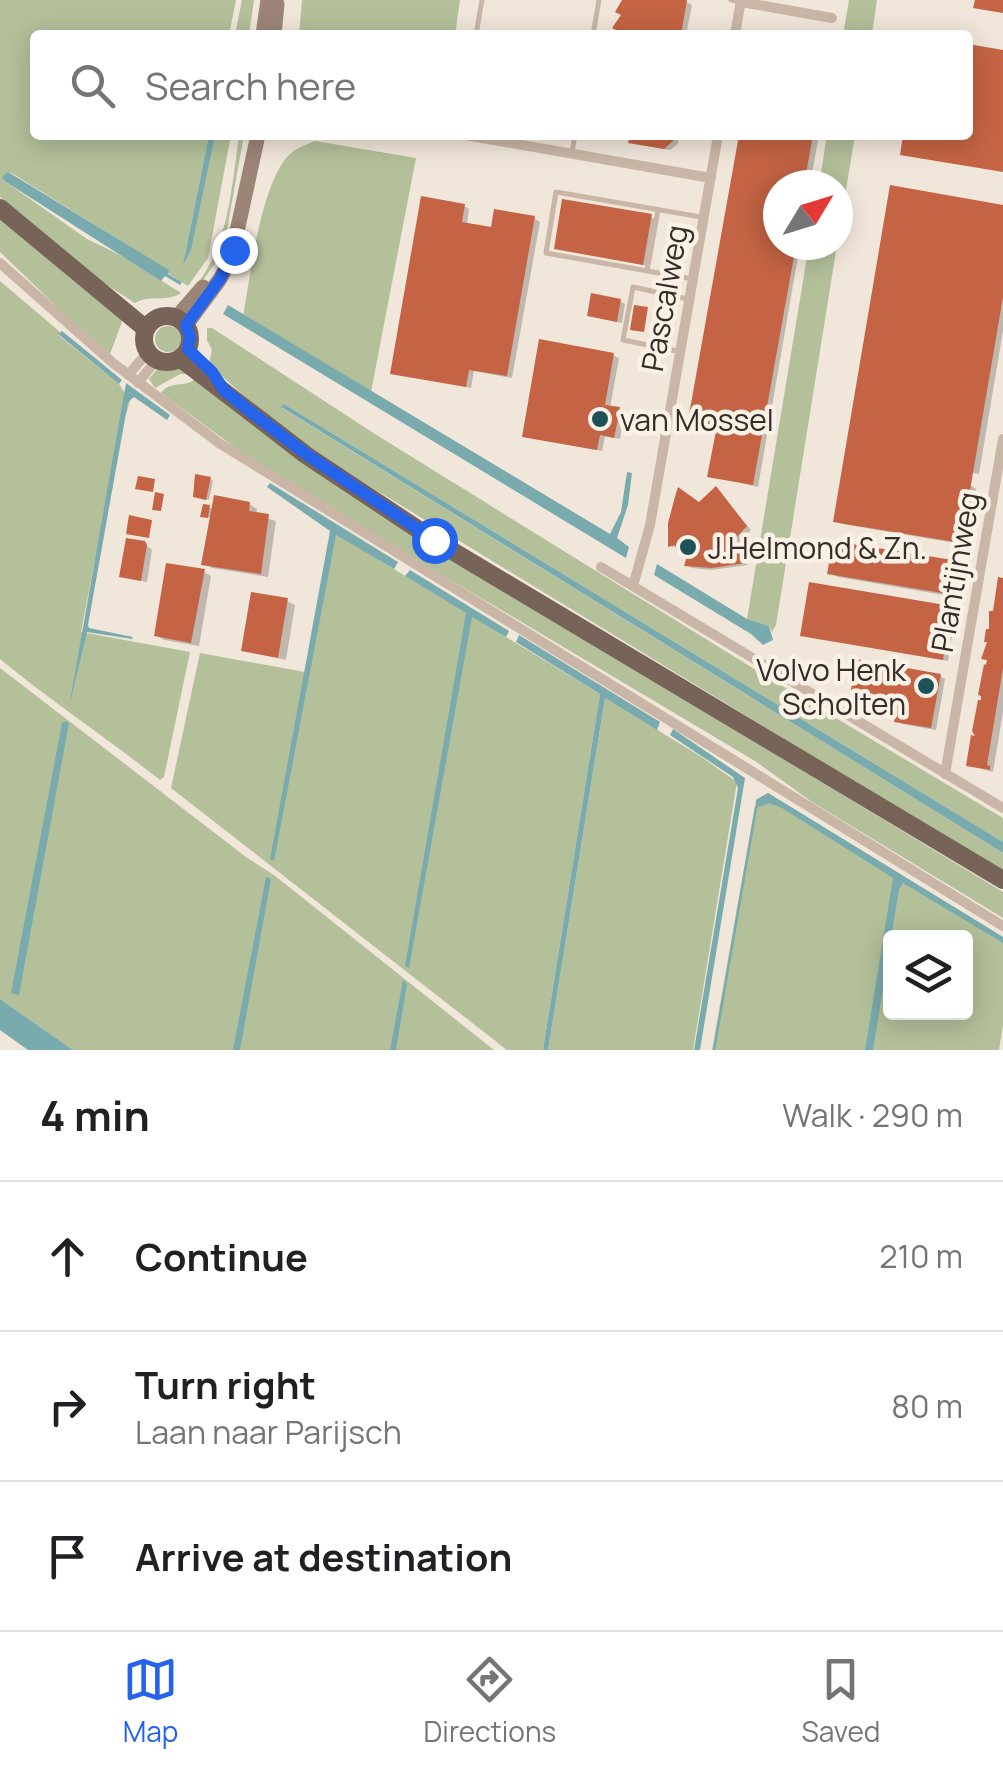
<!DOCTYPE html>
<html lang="en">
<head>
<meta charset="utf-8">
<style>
	body { margin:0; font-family:Manrope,sans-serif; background:#f6f6f6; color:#202124 }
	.controls { position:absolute; right:30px; bottom:30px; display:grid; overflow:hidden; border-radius:10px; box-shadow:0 5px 25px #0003 }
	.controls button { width:90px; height:90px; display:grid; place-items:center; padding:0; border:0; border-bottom:2px solid #e0e0e0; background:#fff; color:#202124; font:50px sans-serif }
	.compass { position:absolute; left:763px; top:170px; width:90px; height:90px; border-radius:50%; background:#fff; box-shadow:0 5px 25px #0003; rotate:52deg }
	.stop { position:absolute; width:30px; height:30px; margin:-22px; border:8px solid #2563eb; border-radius:50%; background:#fff }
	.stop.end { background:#2563eb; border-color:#fff; box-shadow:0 2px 10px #0008 }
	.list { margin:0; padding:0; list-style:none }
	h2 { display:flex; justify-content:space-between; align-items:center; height:130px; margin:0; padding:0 40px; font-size:42px }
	h2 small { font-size:32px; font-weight:400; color:#757577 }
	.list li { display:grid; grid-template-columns:65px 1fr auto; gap:30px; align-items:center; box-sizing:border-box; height:150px; padding:0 40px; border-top:2px solid #e0e0e0 }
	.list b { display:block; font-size:38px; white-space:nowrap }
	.list p { margin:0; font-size:32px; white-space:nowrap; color:#757577 }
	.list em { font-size:32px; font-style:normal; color:#757577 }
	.icon { flex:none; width:55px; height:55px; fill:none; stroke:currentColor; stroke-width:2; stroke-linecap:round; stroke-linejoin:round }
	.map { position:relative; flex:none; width:1003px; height:1050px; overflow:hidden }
	.search { position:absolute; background:#fff; box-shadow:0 5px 25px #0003; left:30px; right:30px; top:30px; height:110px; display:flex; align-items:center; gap:25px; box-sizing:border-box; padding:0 35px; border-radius:10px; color:#757577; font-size:38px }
	.sheet { height:580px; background:#fff }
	nav { display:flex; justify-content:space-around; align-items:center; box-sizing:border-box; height:140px; border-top:2px solid #e0e0e0; background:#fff; font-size:28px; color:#757577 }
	nav a { display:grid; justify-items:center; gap:5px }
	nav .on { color:#2563eb }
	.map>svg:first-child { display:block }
	.green { fill:#b3c09a; fill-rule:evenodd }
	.water { fill:#79abae }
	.shadow { fill:#0003 }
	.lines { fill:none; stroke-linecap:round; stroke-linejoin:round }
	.stream { stroke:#79abae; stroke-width:2.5 }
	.building { fill:#c46444 }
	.lane { stroke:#c9b6a6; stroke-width:5 }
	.street { stroke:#c9b6a6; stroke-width:10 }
	.secondary { stroke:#9c8577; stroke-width:15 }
	.primary { stroke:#776358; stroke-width:18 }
	.route { stroke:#2563eb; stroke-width:12 }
	.poi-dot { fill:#1d5256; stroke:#f9f0e6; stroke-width:4 }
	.labels { text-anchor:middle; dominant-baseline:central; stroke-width:9; stroke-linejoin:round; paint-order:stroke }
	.street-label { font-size:30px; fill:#352b27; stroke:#f9f0e6 }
	.poi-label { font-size:30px; fill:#352b27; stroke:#f9f0e6; text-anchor:start }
</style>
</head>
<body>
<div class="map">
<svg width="1003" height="1050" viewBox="0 0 1003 1050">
	<rect width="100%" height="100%" fill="#f1e6da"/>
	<g class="green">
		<path d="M0 0H236L229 35H35V135H209L184 260 215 135H231L208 258 188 286 168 273V270L13 174 8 172 4 176 6 182 87 239 124 257 181 293C165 303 150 294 135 303L93 276 0 197Z"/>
		<polygon points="242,0 254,0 249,35 235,35"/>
		<polygon points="302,0 460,0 455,35 299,35"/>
		<polygon points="849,0 877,0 872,35 843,35"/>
		<path d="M239 135H244L223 252 191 297 189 294C229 250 231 191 239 135Z"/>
		<polygon points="827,135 855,135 838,238 838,185 819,185"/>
		<path d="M315 141 416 158 371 392 243 316C251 274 260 187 288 156 296 148 305 145 315 141Z"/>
		<polygon points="0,216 123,319 109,357 0,252"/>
		<polygon points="809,245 837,245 776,625 772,632 769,626 747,619"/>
		<path d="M0 281 60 332 58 335 119 384 130 401 117 445 81 632 190 652 164 777 160 780C107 738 52 702 0 659Z"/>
		<circle cx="168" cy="339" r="13"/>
		<polygon points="207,328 212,328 375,434 764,675 1003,818 1003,842 284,404 282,408 1003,853 1003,872 371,487 271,421 209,364 212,350 207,340"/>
		<polygon points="182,365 189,374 180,374 155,388 149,379 158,368"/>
		<path d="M195 379 516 597 1003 892V918L812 802 755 761 266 470 161 393C170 380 185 388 195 379Z"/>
		<polygon points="331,531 600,694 543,1050 507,1050 171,788 200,653 305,672"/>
		<polygon points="0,668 246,857 274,875 494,1050 73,1050 0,999"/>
		<polygon points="605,698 700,756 737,782 693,1050 548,1050"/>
		<path d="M768 793 1003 937V1025L999 1050H712L756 800ZM890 938H966V1012H890Z"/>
	</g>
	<g class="water">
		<polygon points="209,135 215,135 191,250 183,265"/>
		<polygon points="8,172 169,270 168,274 182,282 180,285 165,276 161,281 6,182 2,177"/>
		<polygon points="228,305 610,534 621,512 627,472 632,473 628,505 617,538 629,547 626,558 223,314"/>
		<polygon points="62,331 122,380 119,384 58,334"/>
		<polygon points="126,383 170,415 167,420 134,397 128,402 88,625 89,628 133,637 132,639 87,632 69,707"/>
		<polygon points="284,404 1003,842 1003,853 281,407"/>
		<polygon points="270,483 398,562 394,569 336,535 274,861 270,859 330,531 267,487"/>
		<polygon points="657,564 747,619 769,626 773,640 763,645 751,634 654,575"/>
		<polygon points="410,570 509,631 506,637 472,617 409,968 405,966 466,613 405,576"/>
		<polygon points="519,635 660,722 657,730 605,698 548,1050 543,1050 600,694 516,642"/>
		<polygon points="66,721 69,723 19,995 11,993 62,723"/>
		<polygon points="673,729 745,778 700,1050 694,1050 738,788 733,777 670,735"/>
		<polygon points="768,793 1003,937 1003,943 903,883 899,889 873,1050 865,1050 893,878 782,808 769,803 756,808 756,800"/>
		<polygon points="266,877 271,879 240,1050 233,1050"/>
		<polygon points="403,980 407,984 396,1050 390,1050"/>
		<polygon points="0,999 73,1050 28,1050 0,1030"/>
	</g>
	<g class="shadow">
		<polygon points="625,0 686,2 692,5 686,35 618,35"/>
		<polygon points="632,135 680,135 678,144 670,150 636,144 631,141"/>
		<polygon points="742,135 819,135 810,185 778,185 778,245 800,245 758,487 710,476 718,432 690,425"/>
		<polygon points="464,206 469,209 467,225 493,230 534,218 540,222 512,378 474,371 471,388 393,373"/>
		<polygon points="1003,208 1003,331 979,474 972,473 970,485 976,489 967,545 842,524 836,521"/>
		<polygon points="651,217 657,220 649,266 556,248"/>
		<polygon points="620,301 625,304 622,323 589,315"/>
		<polygon points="613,355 619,358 610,408 624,413 620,439 605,436 602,451 530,438"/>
		<polygon points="210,479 213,481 209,500 198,498"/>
		<polygon points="716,489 751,530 737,545 748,565 711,570 692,568 687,565 690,558 679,548 670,546 700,504"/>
		<polygon points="249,504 257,509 256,515 276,521 268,577 212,568 204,563 212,518 203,516 209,508 214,510"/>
		<polygon points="144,543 152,550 147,582 127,578"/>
		<polygon points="958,564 966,568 961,598 838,577 830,573"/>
		<polygon points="204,572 211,576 199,646 164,640 156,635"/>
		<polygon points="1003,580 1003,712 993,772 969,765 979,739 994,617"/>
		<polygon points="287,601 295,605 286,660 244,650"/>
		<polygon points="950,608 956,611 948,661 808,637"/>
		<polygon points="940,676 945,679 936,730 902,724 897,721 898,714 891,711 889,698 854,689"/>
	</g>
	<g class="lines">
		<polyline class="stream" points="714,1050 756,808"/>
	</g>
	<g class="building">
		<polygon points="622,0 687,0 681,35 615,35 618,31 612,28 621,15 615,12"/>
		<polygon points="975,0 1003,0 1003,13 973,8"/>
		<polygon points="968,44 1003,50 1003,172 900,155 903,135 968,135"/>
		<polygon points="630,135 675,135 673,141 664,149 628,143"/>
		<polygon points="739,135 813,135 804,185 778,185 778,245 796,245 753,485 707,477 716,431 687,426"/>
		<polygon points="890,185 1003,205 1003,297 961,543 833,522"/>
		<polygon points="421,196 465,204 462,222 491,227 494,209 535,216 507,376 469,370 466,387 390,374"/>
		<polygon points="562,199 652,214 643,265 554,249"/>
		<polygon points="591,293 621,299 617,322 587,316"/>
		<polygon points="634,305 648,307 644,332 630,330"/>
		<polygon points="539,339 614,353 605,405 620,407 617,424 614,438 600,435 597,450 522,437"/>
		<polygon points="195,474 211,477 206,500 193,497"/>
		<polygon points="138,476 155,479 153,492 135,489"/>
		<polygon points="716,486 747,526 733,541 745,563 712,568 684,566 686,559 679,554 675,545 668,547 668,523 676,493 678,487 699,502"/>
		<polygon points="155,492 164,494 161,511 152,510"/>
		<polygon points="214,495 250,502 249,511 269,514 261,574 201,565"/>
		<polygon points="203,504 210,505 208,518 200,517"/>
		<polygon points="129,515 152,520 149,538 126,534"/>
		<polygon points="126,538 145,541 147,545 141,581 119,577"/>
		<polygon points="833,541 959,561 954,595 827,574"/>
		<polygon points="166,563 205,569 191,643 154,636"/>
		<polygon points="998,577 1003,578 1003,668 987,765 990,766 990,770 966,766 971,735 975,736 972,731 978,700 981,700 981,696 978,695 984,664 986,665 987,660 981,659 987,642 984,642 986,629 989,629 989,611 993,611"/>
		<polygon points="809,582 951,606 943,660 800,636"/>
		<polygon points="251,592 288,598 278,658 241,651"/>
		<polygon points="856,659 941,674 931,728 894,722 897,706 894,714 882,709 887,697 851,690"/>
	</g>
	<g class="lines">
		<g class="lane">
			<polyline points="731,0 741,2"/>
			<polyline points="476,35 482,0"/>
			<polyline points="593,35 599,0"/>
			<polyline points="572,152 575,135"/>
			<polyline points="647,271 658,210"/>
			<polyline points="693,279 546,253 556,192 701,217"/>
			<polyline points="677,351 623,340 633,287 688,299"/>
		</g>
		<g class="street">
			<polyline points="741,2 832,18"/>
			<polyline points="735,35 741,0"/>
			<polyline points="465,135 711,178"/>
			<polyline points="0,263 113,363 219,443 1003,926"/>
			<polyline points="128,375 148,352"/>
			<polyline points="138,383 157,359"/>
			<polyline points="601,567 1003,808"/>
			<polyline points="633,586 650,525 718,135"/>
			<polyline points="945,774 1003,439"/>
		</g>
		<g class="secondary">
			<polyline points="263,35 268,0"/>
			<polyline points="274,35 277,4"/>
			<polyline points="176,318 203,287"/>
			<polyline points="186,325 220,279 231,259 258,135"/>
		</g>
		<g class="primary">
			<polyline points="0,208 146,329"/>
			<circle cx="167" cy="339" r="23"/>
			<polyline points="180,358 306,455 434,540 1003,880"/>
		</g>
	</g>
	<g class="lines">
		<polyline class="route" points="234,250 220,279 186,325 190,337 188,349 212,372 224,390 247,409 306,454 434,540"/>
	</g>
	<g class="poi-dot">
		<circle cx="600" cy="419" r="10"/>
		<circle cx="688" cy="547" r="10"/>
		<circle cx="926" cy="686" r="10"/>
	</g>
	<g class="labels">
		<g class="street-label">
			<text transform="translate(664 298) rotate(-80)">Pascalweg</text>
			<text transform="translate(955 572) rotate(-80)">Plantijnweg</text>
		</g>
		<g class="poi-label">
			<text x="620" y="419">van Mossel</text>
			<text x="708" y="547">J.Helmond &amp; Zn.</text>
			<text x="906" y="669" text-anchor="end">Volvo Henk<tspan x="906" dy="34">Scholten</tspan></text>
		</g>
	</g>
</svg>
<div class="controls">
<button><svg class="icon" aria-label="layers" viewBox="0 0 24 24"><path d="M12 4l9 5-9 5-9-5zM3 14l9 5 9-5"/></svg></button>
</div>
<svg class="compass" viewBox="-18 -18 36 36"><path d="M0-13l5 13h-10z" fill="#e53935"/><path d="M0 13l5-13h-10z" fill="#757577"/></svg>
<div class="stop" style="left:434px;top:540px"></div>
<div class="stop end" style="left:234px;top:250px"></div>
<div class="search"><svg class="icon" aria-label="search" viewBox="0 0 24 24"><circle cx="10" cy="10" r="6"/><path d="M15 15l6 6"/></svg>Search here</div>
</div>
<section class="sheet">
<h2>4 min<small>Walk · 290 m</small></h2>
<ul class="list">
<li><svg class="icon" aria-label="ahead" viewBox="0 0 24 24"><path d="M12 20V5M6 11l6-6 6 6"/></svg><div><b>Continue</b></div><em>210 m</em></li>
<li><svg class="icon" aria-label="right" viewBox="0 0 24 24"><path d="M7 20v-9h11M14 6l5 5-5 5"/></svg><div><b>Turn right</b><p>Laan naar Parijsch</p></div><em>80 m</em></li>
<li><svg class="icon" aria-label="arrive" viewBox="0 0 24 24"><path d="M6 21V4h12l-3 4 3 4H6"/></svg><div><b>Arrive at destination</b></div></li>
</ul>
</section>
<nav>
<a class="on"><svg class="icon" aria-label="map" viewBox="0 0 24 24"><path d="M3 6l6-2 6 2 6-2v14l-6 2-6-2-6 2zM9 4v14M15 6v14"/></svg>Map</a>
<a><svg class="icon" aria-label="directions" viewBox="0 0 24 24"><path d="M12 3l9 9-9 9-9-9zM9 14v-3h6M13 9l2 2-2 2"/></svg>Directions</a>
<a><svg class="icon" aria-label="saved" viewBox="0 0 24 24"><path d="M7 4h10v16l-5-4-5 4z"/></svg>Saved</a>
</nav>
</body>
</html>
